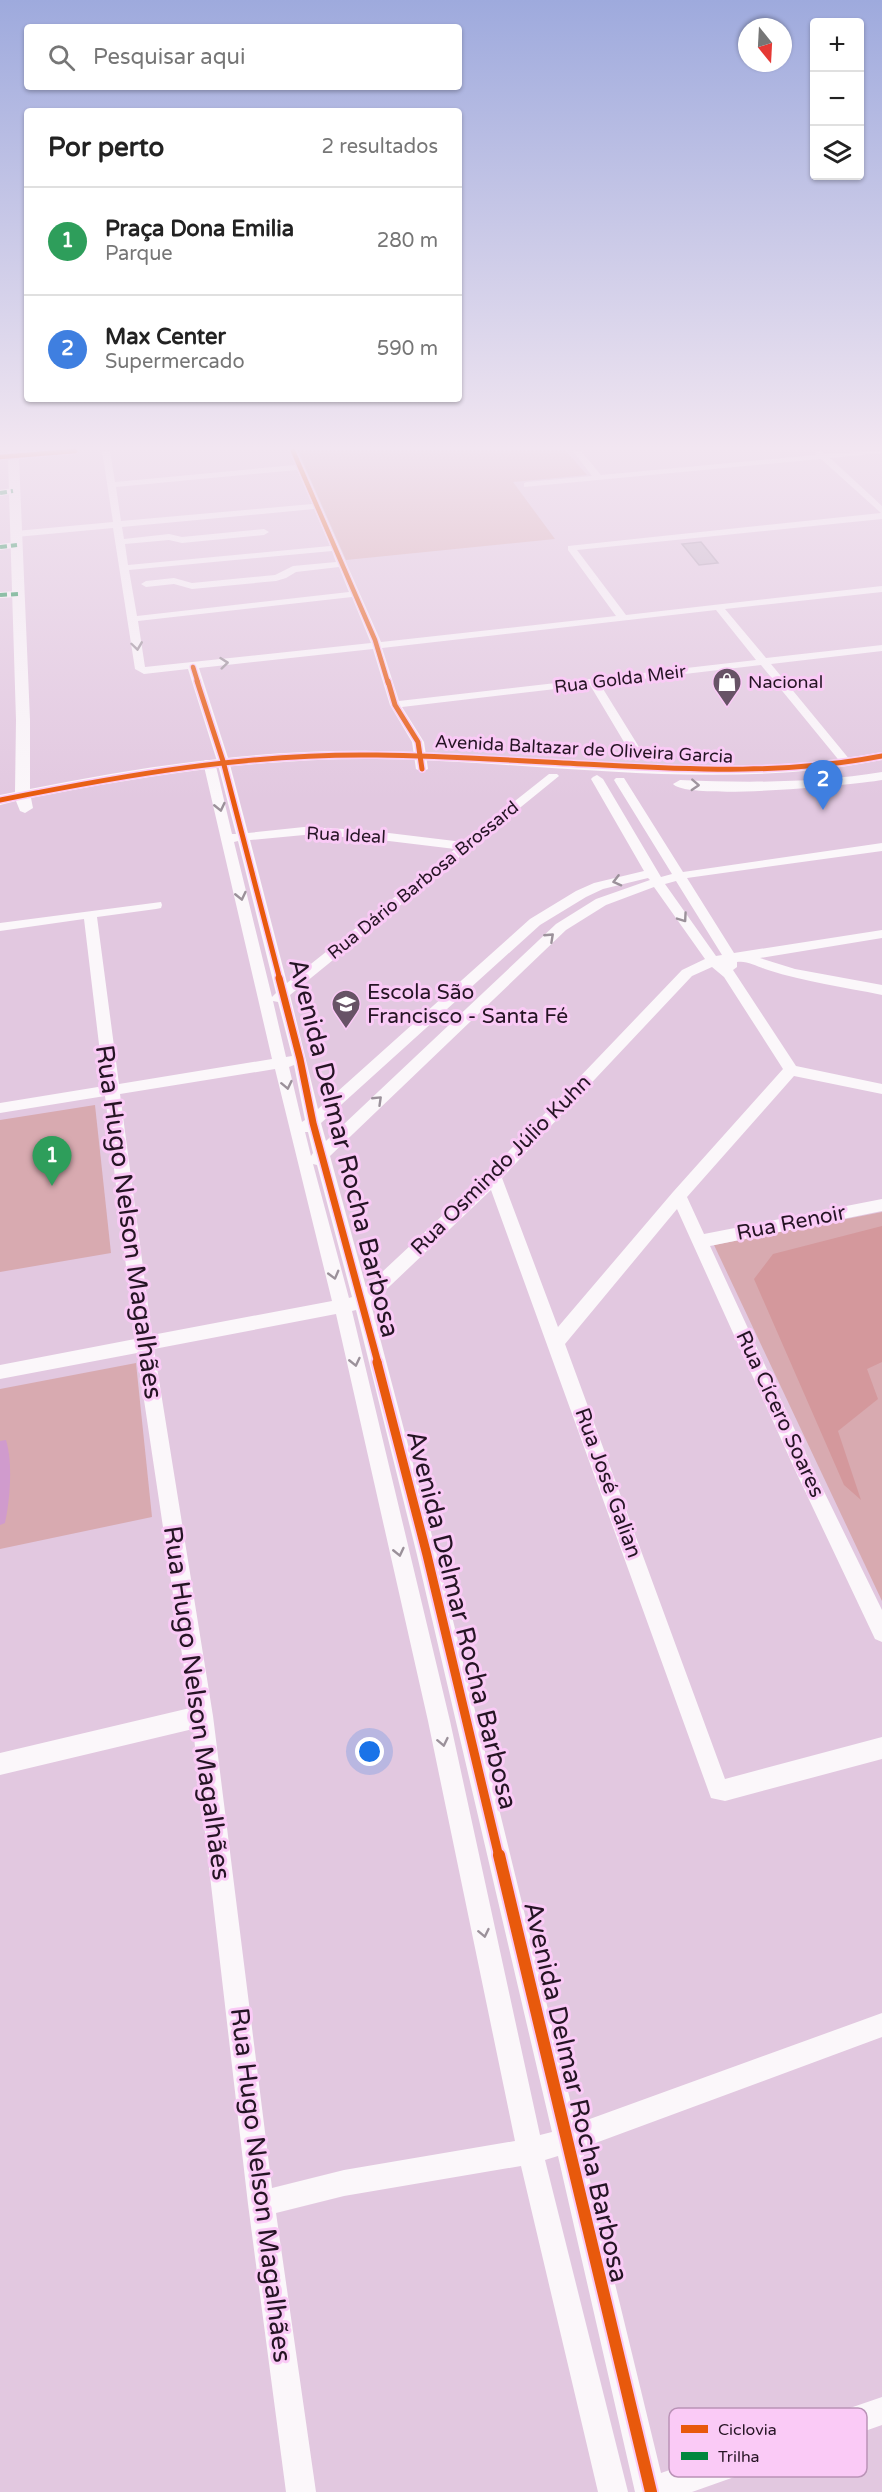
<!DOCTYPE html>
<html lang="pt">
<head>
<meta charset="utf-8">
<style>
	body { margin:0; font-family:"Varela Round",sans-serif; background:#f6f6f6; color:#222 }
	.controls { position:absolute; right:18px; top:18px; display:grid; overflow:hidden; border-radius:6px; box-shadow:0 2px 4px #0004 }
	.controls button { width:54px; height:54px; display:grid; place-items:center; padding:0; border:0; border-bottom:2px solid #e0e0e0; background:#fff; color:#222; font:30px sans-serif }
	.compass { position:absolute; left:738px; top:18px; width:54px; height:54px; border-radius:50%; background:#fff; box-shadow:0 2px 4px #0004; rotate:162deg }
	.you { position:absolute; left:370px; top:1752px; width:21px; height:21px; margin:-15px; border:4px solid #fff; border-radius:50%; background:#1a73e8; box-shadow:0 0 0 9px #1a73e833 }
	.badge { display:grid; place-items:center; width:39px; height:39px; border-radius:50%; background:#675366; color:#fff; font-size:20px; font-weight:700 }
	.pin { position:absolute; translate:-50% -50px; filter:drop-shadow(0 2px 3px #0008) }
	.pin::after { content:''; position:absolute; top:32px; width:21px; height:18px; background:inherit; clip-path:polygon(0 0,100% 0,50% 100%) }
	.list { margin:0; padding:0; list-style:none }
	h2 { display:flex; justify-content:space-between; align-items:center; height:78px; margin:0; padding:0 24px; font-size:26px }
	h2 small { font-size:20px; font-weight:400; color:#767676 }
	.list li { display:grid; grid-template-columns:39px 1fr auto; gap:18px; align-items:center; box-sizing:border-box; height:108px; padding:0 24px; border-top:2px solid #e0e0e0 }
	.list b { display:block; font-size:22px; white-space:nowrap }
	.list p { margin:0; font-size:20px; white-space:nowrap; color:#767676 }
	.list em { font-size:20px; font-style:normal; color:#767676 }
	.icon { flex:none; width:33px; height:33px; fill:none; stroke:currentColor; stroke-width:2; stroke-linecap:round; stroke-linejoin:round }
	.map { position:relative; flex:none; width:882px; height:2492px; overflow:hidden }
	.search { position:absolute; background:#fff; box-shadow:0 2px 4px #0004; left:24px; top:24px; width:438px; height:66px; display:flex; align-items:center; gap:15px; box-sizing:border-box; padding:0 21px; border-radius:6px; color:#767676; font-size:22px }
	.panel { position:absolute; background:#fff; box-shadow:0 2px 4px #0004; left:24px; top:108px; width:438px; height:294px; border-radius:6px }
	.map>svg:first-child { display:block }
	.green { fill:#d8aab0 }
	.forest { fill:#d4989c }
	.water { fill:#d09bcd }
	.building { fill:#c2b1c5; stroke:#aa9aae; stroke-width:1.5 }
	.lines { fill:none; stroke-linecap:round; stroke-linejoin:round }
	.minor { fill:#fbf7fa; fill-rule:evenodd }
	.major { fill:#fbf7fa; fill-rule:evenodd }
	.quiet { stroke:#00873e; stroke-width:4; stroke-dasharray:7 4; stroke-linecap:butt }
	.cycleway-far4-casing { stroke:#facaf6; stroke-width:7 }
	.cycleway-far3-casing { stroke:#facaf6; stroke-width:8 }
	.cycleway-far2-casing { stroke:#facaf6; stroke-width:10 }
	.cycleway-far1-casing { stroke:#facaf6; stroke-width:13 }
	.cycleway-casing { stroke:#facaf6; stroke-width:16 }
	.cycleway-far4 { stroke:#e8590c; stroke-width:4.5 }
	.cycleway-far3 { stroke:#e8590c; stroke-width:5 }
	.cycleway-far2 { stroke:#e8590c; stroke-width:7 }
	.cycleway-far1 { stroke:#e8590c; stroke-width:9 }
	.cycleway { stroke:#e8590c; stroke-width:12 }
	.oneway { stroke:#9b919a }
	.labels { text-anchor:middle; dominant-baseline:central; stroke-width:6; stroke-linejoin:round; paint-order:stroke }
	.far-street-label { font-size:18px; fill:#251424; stroke:#facaf6 }
	.far-poi-label { font-size:18px; fill:#251424; stroke:#facaf6; text-anchor:start }
	.poi-label { font-size:21px; fill:#251424; stroke:#facaf6; text-anchor:start }
	.street-label { font-size:21px; fill:#251424; stroke:#facaf6 }
	.near-street-label { font-size:26px; fill:#251424; stroke:#facaf6 }
	.key { fill:#facaf6; stroke:#ba93b7; stroke-width:1.5 }
	.key-label { font-size:16px; fill:#251424 }
</style>
</head>
<body>
<div class="map">
<svg width="882" height="2492" viewBox="0 0 882 2492">
	<rect width="100%" height="100%" fill="#e2c8e0"/>
	<g class="green">
		<polygon points="298,451 566,451 587,475 513,482 555,539 346,560"/>
		<polygon points="95,1105 111,1253 0,1272 0,1120"/>
		<polygon points="882,1212 882,1601 714,1245"/>
		<polygon points="136,1363 152,1517 0,1549 0,1389"/>
	</g>
	<polygon class="forest" points="882,1226 882,1362 867,1369 878,1399 838,1431 861,1500 844,1485 754,1279 773,1254"/>
	<path class="water" d="M6 1440C13 1463 10 1499 5 1523L0 1525V1441Z"/>
	<polygon class="building" points="701,542 718,563 699,565 682,544"/>
	<g class="lines">
		<g class="minor">
			<path d="M102 451H110L115 482 295 465 289 451H297L381 642 616 616 568 550V546L881 513 821 459 524 487V483L527 482 592 476 573 451H581L601 475 816 455 815 451H822L825 454 882 451V453L830 458 882 506V519L577 550 626 615 882 586V592L725 609 766 658 882 645V651L771 664 850 760V764H842L761 665 600 684 639 747 633 750 627 747 590 685 402 707 424 742 428 769 422 772 416 769 412 742 390 705 373 649 199 668 229 761 248 833 304 827 364 830 463 842 549 774H557L559 776 290 995 318 1109 530 919 576 891 594 883 644 871 591 779 593 777 597 775 603 779 661 877 672 874 614 780 616 778H624L683 872 882 843V851L687 878 734 953 882 930V938L760 958 795 969 882 985V995C844 987 805 982 768 970 758 967 747 960 737 962V967L733 970 796 1066 882 1084V1094L794 1076 687 1197 704 1234 882 1199V1211L710 1246 811 1465 882 1610V1642L875 1639 795 1470 677 1209 565 1344 725 1779 882 1737V1759L725 1801 711 1798 491 1190 371 1304 437 1555 576 2124 882 2013V2037L582 2148 661 2473 882 2397V2425L692 2492H635L558 2156 545 2160 628 2492H598L521 2166 344 2196 276 2213 316 2492H286L248 2204 193 1729 0 1775V1753L190 1708 137 1353 0 1379V1365L135 1339 105 1096 0 1113V1103L104 1086 84 919 0 931V923L161 902 162 905 161 908 156 909 97 917 119 1084 272 1059 203 762 205 760H213L215 762 232 834H236L217 761 188 669 144 674 135 669 113 528 16 537 11 534 16 531 113 522ZM297 470 312 504 121 521 116 487ZM314 509 330 546 128 565 125 544 169 540 182 543 264 535 269 532 264 529 182 537 169 534 124 539 122 527ZM332 551 336 562 293 566 275 575 192 583 174 578 146 581 141 584 146 587 174 584 192 589 276 581 286 578 296 572 339 567 349 592 137 616 129 570ZM352 597 371 643 145 667 138 621ZM716 610 756 660 399 701 382 648ZM304 835 364 838 455 849 287 983 250 840ZM238 841 276 993 272 997 234 842ZM648 878 650 880 596 899 556 924 326 1141 321 1123 540 925 586 897 603 889ZM676 881 722 955 716 956 665 884ZM654 887 705 959 682 970 488 1173 366 1287 330 1156 566 930 606 905ZM712 967 724 977 783 1069 673 1192 558 1327 502 1178 692 976ZM273 1001 278 1002 292 1056 286 1057ZM294 1065 305 1120 302 1122 289 1067ZM275 1069 332 1301 152 1335 120 1094ZM305 1132H308L313 1153 311 1156ZM313 1164 317 1165 352 1297 349 1298ZM356 1310 417 1555 552 2132 540 2135 450 1721 352 1311ZM336 1314 428 1721 515 2141 344 2170 272 2188 213 1716 154 1349Z"/>
			<polygon points="13,488 16,489 16,493 0,496 0,490"/>
			<polygon points="17,542 20,543 20,547 0,550 0,544"/>
			<polygon points="0,592 18,591 23,594 18,597 0,598"/>
		</g>
		<g class="major">
			<path d="M8 451H80L75 454 19 459 30 720V789C145 766 259 749 376 751 543 753 717 783 882 752V760C716 793 544 761 376 759 265 758 156 774 47 795L31 798 33 808 25 813 20 811 16 801 0 805V795L15 792 16 720 8 460H0V454L8 453Z"/>
			<path d="M882 772V780C853 785 688 801 673 784L680 780C748 783 815 783 882 772Z"/>
		</g>
		<g class="quiet">
			<polyline points="0,493 13,491"/>
			<polyline points="0,547 17,545"/>
			<polyline points="0,595 18,594"/>
		</g>
		<g class="cycleway-far4-casing">
			<g id="cycleway-far4">
				<polyline points="293,451 375,640 388,683"/>
				<polyline points="0,457 75,451"/>
				<polyline points="193,667 198,683"/>
			</g>
		</g>
		<g class="cycleway-far3-casing">
			<g id="cycleway-far3">
				<polyline points="197,681 223,761 280,980"/>
				<polyline points="388,681 395,705 418,742 422,769"/>
				<path d="M0 800C125 775 249 753 377 755 452 756 527 761 603 765 697 770 789 774 882 756"/>
			</g>
		</g>
		<g class="cycleway-far2-casing">
			<polyline id="cycleway-far2" points="279,978 300,1059 313,1123 378,1363"/>
		</g>
		<g class="cycleway-far1-casing">
			<polyline id="cycleway-far1" points="377,1362 427,1555 499,1857"/>
		</g>
		<g class="cycleway-casing">
			<polyline id="cycleway" points="499,1855 651,2492"/>
		</g>
		<use href="#cycleway-far4" class="cycleway-far4"/>
		<use href="#cycleway-far3" class="cycleway-far3"/>
		<use href="#cycleway-far2" class="cycleway-far2"/>
		<use href="#cycleway-far1" class="cycleway-far1"/>
		<use href="#cycleway" class="cycleway"/>
	</g>
	<defs><path id="oneway-chevron" d="M-2-3.5L2.5 0L-2 3.5" fill="none" stroke-width="1.6" stroke-linecap="round" stroke-linejoin="round" transform="scale(1.5)"/></defs>
	<g class="oneway">
		<use href="#oneway-chevron" transform="translate(137 646) rotate(82)"/>
		<use href="#oneway-chevron" transform="translate(224 663) rotate(-6)"/>
		<use href="#oneway-chevron" transform="translate(695 785) rotate(3)"/>
		<use href="#oneway-chevron" transform="translate(220 807) rotate(77)"/>
		<use href="#oneway-chevron" transform="translate(617 881) rotate(166)"/>
		<use href="#oneway-chevron" transform="translate(241 896) rotate(77)"/>
		<use href="#oneway-chevron" transform="translate(683 918) rotate(55)"/>
		<use href="#oneway-chevron" transform="translate(550 937) rotate(-43)"/>
		<use href="#oneway-chevron" transform="translate(287 1085) rotate(78)"/>
		<use href="#oneway-chevron" transform="translate(378 1100) rotate(-44)"/>
		<use href="#oneway-chevron" transform="translate(334 1275) rotate(75)"/>
		<use href="#oneway-chevron" transform="translate(355 1362) rotate(77)"/>
		<use href="#oneway-chevron" transform="translate(399 1552) rotate(77)"/>
		<use href="#oneway-chevron" transform="translate(443 1742) rotate(78)"/>
		<use href="#oneway-chevron" transform="translate(484 1933) rotate(78)"/>
	</g>
	<linearGradient id="sky" x2="0" y2="1"><stop stop-color="#9eaadd"/><stop offset="0.56" stop-color="#f2e6f1"/><stop offset="1" stop-color="#f2e6f1" stop-opacity="0"/></linearGradient>
	<rect width="882" height="800" fill="url(#sky)"/>
	<defs>
		<g id="shop-pin" transform="scale(1.5)"><path d="M0 17L-7.5 6A9.5 9.5 0 1 1 7.5 6Z" fill="#675366" stroke="#facaf6"/><path d="M-5-2.5h2.3a2.7 3.5 0 0 1 5.4 0H5L5.5 6h-11ZM-1.5-2.5h3a1.5 2.3 0 0 0-3 0Z" fill="#fff"/></g>
		<g id="school-pin" transform="scale(1.5)"><path d="M0 17L-7.5 6A9.5 9.5 0 1 1 7.5 6Z" fill="#675366" stroke="#facaf6"/><path d="M0-5L7-2L0 1L-7-2ZM-4 1L0 2.5L4 1V4Q0 6-4 4Z" fill="#fff"/></g>
	</defs>
	<g fill-rule="evenodd">
		<use href="#shop-pin" x="727" y="682"/>
		<use href="#school-pin" x="346" y="1004"/>
	</g>
	<g class="labels">
		<g class="far-street-label">
			<text transform="translate(620 679) rotate(-7)">Rua Golda Meir</text>
			<text transform="translate(584 749) rotate(3)">Avenida Baltazar de Oliveira Garcia</text>
			<text transform="translate(346 835) rotate(3)">Rua Ideal</text>
			<text transform="translate(423 880) rotate(-39)">Rua Dário Barbosa Brossard</text>
		</g>
		<g class="far-poi-label">
			<text x="748" y="682">Nacional</text>
		</g>
		<g class="poi-label">
			<text x="367" y="992">Escola São<tspan x="367" dy="24">Francisco - Santa Fé</tspan></text>
		</g>
		<g class="street-label">
			<text transform="translate(501 1165) rotate(-45)">Rua Osmindo Júlio Kuhn</text>
			<text transform="translate(791 1223) rotate(-11)">Rua Renoir</text>
			<text transform="translate(780 1414) rotate(65)">Rua Cícero Soares</text>
			<text transform="translate(608 1483) rotate(70)">Rua José Galian</text>
		</g>
		<g class="near-street-label">
			<text transform="translate(344 1148) rotate(76)">Avenida Delmar Rocha Barbosa</text>
			<text transform="translate(129 1222) rotate(82)">Rua Hugo Nelson Magalhães</text>
			<text transform="translate(462 1620) rotate(76)">Avenida Delmar Rocha Barbosa</text>
			<text transform="translate(197 1703) rotate(82)">Rua Hugo Nelson Magalhães</text>
			<text transform="translate(576 2092) rotate(77)">Avenida Delmar Rocha Barbosa</text>
			<text transform="translate(261 2185) rotate(83)">Rua Hugo Nelson Magalhães</text>
		</g>
	</g>
	<rect x="669" y="2408" width="198" height="69" rx="9" class="key"/>
	<rect x="681" y="2425" width="27" height="8" fill="#e8590c"/>
	<rect x="681" y="2452" width="27" height="8" fill="#00873e"/>
	<g class="key-label">
		<text x="718" y="2435">Ciclovia</text>
		<text x="718" y="2462">Trilha</text>
	</g>
</svg>
<div class="controls">
<button>+</button>
<button>−</button>
<button><svg class="icon" aria-label="layers" viewBox="0 0 24 24"><path d="M12 4l9 5-9 5-9-5zM3 14l9 5 9-5"/></svg></button>
</div>
<svg class="compass" viewBox="-18 -18 36 36"><path d="M0-13l5 13h-10z" fill="#e53935"/><path d="M0 13l5-13h-10z" fill="#767676"/></svg>
<div class="you"></div>
<div class="pin badge" style="left:52px;top:1186px;background:#2e9e5b">1</div>
<div class="pin badge" style="left:823px;top:810px;background:#3f7fe0">2</div>
<div class="search"><svg class="icon" aria-label="search" viewBox="0 0 24 24"><circle cx="10" cy="10" r="6"/><path d="M15 15l6 6"/></svg>Pesquisar aqui</div>
<section class="panel">
<h2>Por perto<small>2 resultados</small></h2>
<ul class="list">
<li><span class="badge" style="background:#2e9e5b">1</span><div><b>Praça Dona Emilia</b><p>Parque</p></div><em>280 m</em></li>
<li><span class="badge" style="background:#3f7fe0">2</span><div><b>Max Center</b><p>Supermercado</p></div><em>590 m</em></li>
</ul>
</section>
</div>
</body>
</html>
